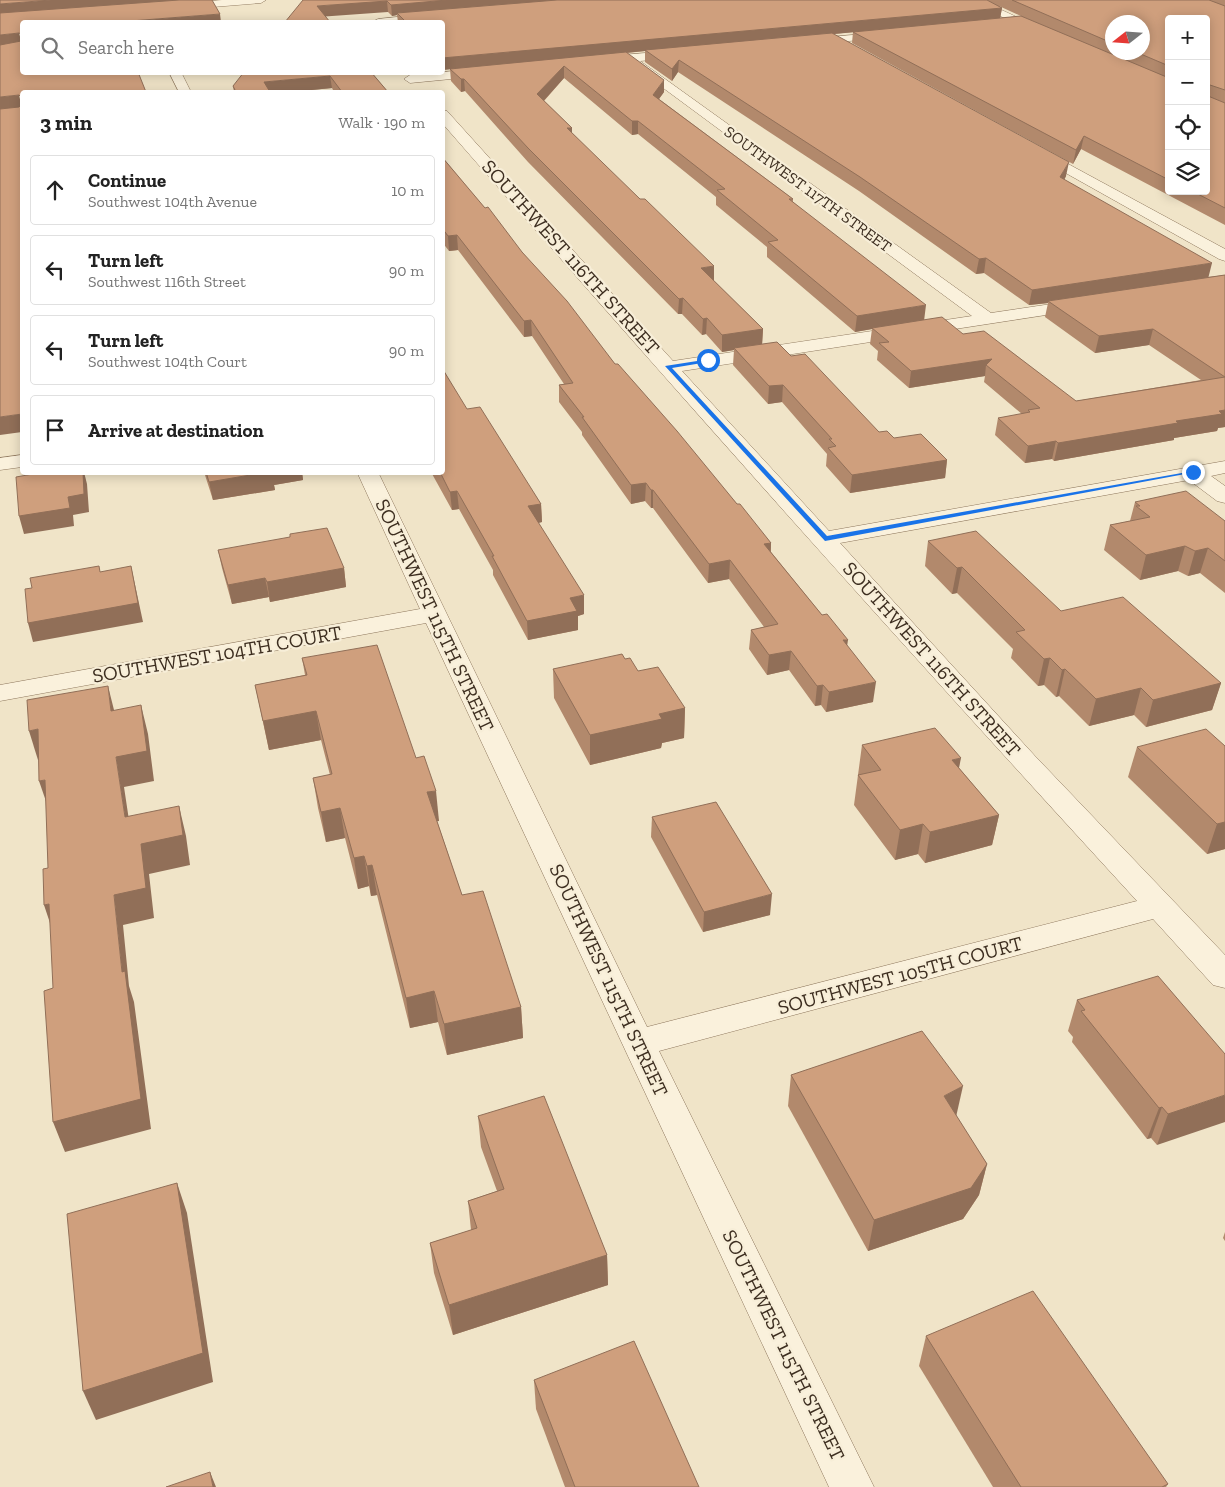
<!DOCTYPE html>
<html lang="en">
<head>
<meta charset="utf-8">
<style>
	body { margin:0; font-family:"Zilla Slab",serif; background:#f2f2f2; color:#222 }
	.controls { position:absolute; right:15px; top:15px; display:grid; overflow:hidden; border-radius:5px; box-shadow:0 2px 12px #0003 }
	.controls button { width:45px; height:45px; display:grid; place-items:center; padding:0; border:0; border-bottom:1px solid #e0e0e0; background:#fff; color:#222; font:25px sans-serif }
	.compass { position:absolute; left:1105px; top:15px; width:45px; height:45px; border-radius:50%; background:#fff; box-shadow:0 2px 12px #0003; rotate:253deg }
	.stop { position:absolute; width:15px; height:15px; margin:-11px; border:4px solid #1a73e8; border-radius:50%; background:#fff }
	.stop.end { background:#1a73e8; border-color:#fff; box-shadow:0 1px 5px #0008 }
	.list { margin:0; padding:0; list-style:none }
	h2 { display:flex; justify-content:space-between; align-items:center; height:65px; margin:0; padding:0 20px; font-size:21px }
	h2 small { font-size:16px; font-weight:400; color:#767676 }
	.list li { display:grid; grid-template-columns:32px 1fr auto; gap:15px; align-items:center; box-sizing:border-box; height:70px; margin:0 10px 10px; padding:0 10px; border:1px solid #e0e0e0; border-radius:5px }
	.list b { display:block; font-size:19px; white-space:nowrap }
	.list p { margin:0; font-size:16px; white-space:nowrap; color:#767676 }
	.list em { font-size:16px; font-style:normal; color:#767676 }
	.icon { flex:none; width:28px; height:28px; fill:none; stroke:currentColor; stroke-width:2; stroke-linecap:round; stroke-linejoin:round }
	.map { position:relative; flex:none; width:1225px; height:1487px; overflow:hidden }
	.search { position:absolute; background:#fff; box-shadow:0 2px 12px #0003; left:20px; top:20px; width:425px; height:55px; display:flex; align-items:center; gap:12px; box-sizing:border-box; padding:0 18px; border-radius:5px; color:#767676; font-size:19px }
	.panel { position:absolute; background:#fff; box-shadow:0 2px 12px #0003; left:20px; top:90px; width:425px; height:385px; border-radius:5px }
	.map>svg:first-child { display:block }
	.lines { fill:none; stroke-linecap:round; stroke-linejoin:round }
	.minor-casing { stroke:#8d765c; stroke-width:1 }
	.minor { fill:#faf1dc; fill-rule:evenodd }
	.wall { fill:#b2896c; fill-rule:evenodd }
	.shaded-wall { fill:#916f58 }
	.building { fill:#cf9f7d; stroke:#916f58 }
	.route { fill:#1a73e8 }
	.labels { text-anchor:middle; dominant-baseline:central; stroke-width:4.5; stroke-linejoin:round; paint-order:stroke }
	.far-street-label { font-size:16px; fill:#3d2e20; stroke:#f7eed8 }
	.street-label { font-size:20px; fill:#3d2e20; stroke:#f7eed8 }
</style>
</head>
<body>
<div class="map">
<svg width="1225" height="1487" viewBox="0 0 1225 1487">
	<rect width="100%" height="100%" fill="#f0e4c8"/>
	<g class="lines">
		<g class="minor-casing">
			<g id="minor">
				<polygon points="222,0 266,0 261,3 176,10 171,7 176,4"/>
				<polygon points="966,0 980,0 1049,32 1047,34 1039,34"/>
				<polygon points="436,13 441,16 440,18 405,22 372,22 378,19"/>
				<polygon points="889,32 893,33 895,35 893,37 805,45 799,42 805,39"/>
				<path d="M682 50 686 51 688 54 686 57 640 61 991 313 1085 299 1091 300 1094 304 1091 308 1085 309 682 371 829 531 1225 461V473L1211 476 1225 486V503L1217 501 1189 480 840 543 1035 756 1225 955V988L1213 985 1153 919 659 1051 874 1487H829L426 623 0 701V685L420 609 357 472H378L647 1027 1137 901C902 645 670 385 442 123V110L447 111 673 361 972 316 628 62 598 65 592 61 598 57Z"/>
				<polygon points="488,68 494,72 492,75 410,83 404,79 410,75"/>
				<polygon points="169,72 181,72 191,92 179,92"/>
				<polygon points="1035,146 1225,249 1225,261 1219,259 1030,153 1028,150"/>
				<polygon points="22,455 22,467 0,470 0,458"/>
			</g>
		</g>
		<use href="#minor" class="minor"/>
	</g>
	<g class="wall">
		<path d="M303 0H1225V225L1081 149 1073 164 852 43 853 32 833 34 1066 176 1064 180 1208 277 1225 275V427L1218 428 1217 431 1174 438V440L1054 461 1052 459 1025 463 995 435 998 418 1022 414 984 382 985 376 909 388 877 360 878 351 870 344 872 329 855 332 767 257V247L716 205V197L638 134 632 135 564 78 544 101 572 128V133L714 281 763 329 762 344 791 356 879 432 947 460 945 478 850 493 826 466 827 454 782 402 768 404 733 365 734 350 722 352 706 334 702 335 682 314H678L528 162 465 91 461 92 451 81 450 69 442 70V22H398L397 15 392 16 388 12ZM999 6 1021 16 1000 18 1002 8ZM1169 19 1206 191H1169ZM1112 22 1142 52H1112ZM645 51V62L672 81 678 72 859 191 976 274 984 273 1029 305 1048 303 1045 317 1095 353 1149 345 1201 380 1076 401 963 334 924 320 793 202V199L659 99 664 92 627 53Z"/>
		<polygon points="371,72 388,92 334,92 332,88 291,92 234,92 233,86"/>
		<polygon points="442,157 615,364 771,543 771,552 847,646 873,702 826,712 821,705 815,706 789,670 767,675 749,649 751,630 764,627 729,579 708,583 653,508 651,508 645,501 631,504 582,435 582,432 559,402 559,385 564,384 532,336 524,337 458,250 449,251 442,242"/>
		<polygon points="467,409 541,504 542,522 538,523 584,614 578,616 578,630 528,640 493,575 493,570 459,509 452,510 431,472 442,472"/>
		<polygon points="204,472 302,472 303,480 274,485 275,490 213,500"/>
		<polygon points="1135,502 1225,521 1225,593 1200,573 1188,576 1178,571 1140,580 1104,550 1110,525 1130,521"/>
		<polygon points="928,541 1061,611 1221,683 1212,710 1146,727 1134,715 1089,726 1059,696 1056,697 1044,685 1038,686 1011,658 1013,649 957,593 952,594 925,566"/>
		<polygon points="218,550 344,568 346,587 270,602 269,597 232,604 222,568"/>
		<polygon points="302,658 416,758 439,821 437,821 462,895 521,1007 523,1038 447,1055 438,1022 410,1028 377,895 371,896 369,886 358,889 345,838 326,842 318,808 313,778 330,775 321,740 269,750 255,685 305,675"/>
		<polygon points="625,659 638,671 685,708 684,738 662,743 661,748 590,765 554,698 553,669"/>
		<polygon points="862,745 959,768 999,815 992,845 925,863 918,854 895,860 854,805"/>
		<polygon points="1225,746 1225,849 1207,854 1128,777 1137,747"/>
		<polygon points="652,817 770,915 703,932 651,837"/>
		<polygon points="1077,1000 1225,1054 1157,1145 1151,1138 1147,1139 1072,1042 1073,1037 1068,1031"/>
		<polygon points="791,1075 956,1116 987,1164 979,1195 963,1219 868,1251 788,1106"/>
		<polygon points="478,1116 607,1255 608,1285 453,1335 434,1273 430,1243 471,1230 468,1201 497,1191 481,1147"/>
		<polygon points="1225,1232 1225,1241 1223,1238"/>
		<polygon points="926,1336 1168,1484 1166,1487 993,1487 919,1366"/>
		<polygon points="534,1380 699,1487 565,1487 536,1409"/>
	</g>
	<g class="shaded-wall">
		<polygon points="51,0 195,0 0,15 0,4"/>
		<polygon points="447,0 574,0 397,13 397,15 392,16 391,5"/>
		<polygon points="387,1 388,12 318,17 317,6"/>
		<polygon points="1002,8 1000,19 647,51 645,50 645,51 442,70 442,58"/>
		<polygon points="220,14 221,22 118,22"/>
		<polygon points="19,33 22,44 0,47 0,35"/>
		<polygon points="679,60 678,72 672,81 672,69"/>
		<polygon points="564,66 564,78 538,107 537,94"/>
		<polygon points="330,76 332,88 291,92 266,92 264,82"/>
		<polygon points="461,79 464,79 465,91 461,92"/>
		<polygon points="664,80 664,92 653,107 653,95"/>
		<polygon points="19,95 22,108 0,111 0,97"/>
		<polygon points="632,121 638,121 638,134 632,135"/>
		<polygon points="567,128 572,128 572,141"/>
		<polygon points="1084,136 1081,149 1073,164 1076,150"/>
		<polygon points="1069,162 1066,176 1058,192 1060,177"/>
		<polygon points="457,235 458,250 449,251 448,236"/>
		<polygon points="986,258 984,273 976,274 979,259"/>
		<polygon points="1212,263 1208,279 1048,301 1048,303 1029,305 1032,290"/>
		<polygon points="714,266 714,282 701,268"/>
		<polygon points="683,298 682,314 678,314 679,299"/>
		<polygon points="926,305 924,321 872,328 872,329 855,332 857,316"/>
		<polygon points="707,318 706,334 702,335 703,319"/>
		<polygon points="531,320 532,336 524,337 524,321"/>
		<polygon points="763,329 762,346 734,348 734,350 722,352 722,335"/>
		<polygon points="1153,329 1149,345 1095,353 1099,336"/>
		<polygon points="992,359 986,365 985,376 909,388 911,371"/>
		<polygon points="783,385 782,402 768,404 769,386"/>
		<polygon points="1225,410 1225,427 1218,428 1217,431 1174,438 1174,440 1054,461 1058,443 1176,421"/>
		<polygon points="22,414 22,432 0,435 0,417"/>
		<polygon points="1056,441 1052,459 1025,463 1028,446"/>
		<polygon points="947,460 945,478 850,493 852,475"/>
		<polygon points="83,472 84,472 87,484 89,512 73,515 74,526 24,534 19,516 68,497"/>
		<polygon points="268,472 302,472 303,480 274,485 275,490 213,500 209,482"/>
		<polygon points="646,483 645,501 631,504 631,485"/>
		<rect x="651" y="490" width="2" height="18"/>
		<polygon points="457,491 459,509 452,510 450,492"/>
		<polygon points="541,504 542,522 529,525 528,506"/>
		<polygon points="771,543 770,562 764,544"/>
		<polygon points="1185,546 1178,571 1140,580 1146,555"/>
		<polygon points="1208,548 1200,573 1188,576 1195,551"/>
		<polygon points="730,560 729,579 708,583 709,564"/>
		<polygon points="131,566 143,622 33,642 28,623"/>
		<polygon points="962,567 957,593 952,594 957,568"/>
		<polygon points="344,568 346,587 270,602 267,582"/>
		<polygon points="265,578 269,597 232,604 228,585"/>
		<polygon points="584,595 584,614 578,616 578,630 528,640 527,621 570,598"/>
		<polygon points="843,640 848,640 845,659"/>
		<polygon points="791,651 789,670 767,675 769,655"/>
		<polygon points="1050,658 1044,685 1038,686 1044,659"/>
		<polygon points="1065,669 1059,696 1056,697 1062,670"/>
		<polygon points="876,682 873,702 826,712 829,692"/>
		<polygon points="1221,683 1212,710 1146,727 1153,700"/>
		<polygon points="823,685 821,705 815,706 817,686"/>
		<polygon points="108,686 115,714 111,711"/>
		<polygon points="1141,688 1134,715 1089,726 1096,699"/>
		<polygon points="141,705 148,734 154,781 124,787 133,847 125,817 116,757"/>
		<polygon points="685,708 684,738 662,743 661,748 590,765 590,735 659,714"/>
		<polygon points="316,711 321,740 269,750 263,721"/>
		<polygon points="38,729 47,759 38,760 29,731"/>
		<polygon points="961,758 955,788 952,760"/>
		<polygon points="45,780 49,810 39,781"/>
		<polygon points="436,791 439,821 430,822 427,792"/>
		<polygon points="179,806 186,836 190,865 149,874 154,918 123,925 129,986 134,1002 151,1129 65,1152 53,1122 122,972 114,895 141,844"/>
		<polygon points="340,808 345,838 326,842 321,812"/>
		<polygon points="999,815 992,845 925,863 930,832"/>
		<polygon points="1225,822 1225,849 1207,854 1217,824"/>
		<polygon points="923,824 918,854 895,860 900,830"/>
		<polygon points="364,856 369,886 358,889 354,858"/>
		<polygon points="372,865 377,895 371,896 367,866"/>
		<polygon points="772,894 770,915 703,932 704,912"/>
		<polygon points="49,904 54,935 44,905"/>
		<polygon points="434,991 438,1022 410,1028 406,998"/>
		<polygon points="521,1007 523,1038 447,1055 444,1024"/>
		<polygon points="963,1086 956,1117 944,1096"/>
		<polygon points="1225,1095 1225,1122 1157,1145 1168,1114"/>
		<polygon points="1162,1107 1151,1138 1147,1139 1159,1108"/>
		<polygon points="987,1164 979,1195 963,1219 868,1251 874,1220"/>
		<polygon points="177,1183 187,1213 213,1382 96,1420 83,1391"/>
		<polygon points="607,1255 608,1285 453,1335 449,1305"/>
		<polygon points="210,1472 216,1487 213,1487"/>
	</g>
	<g class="building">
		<polygon points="0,0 51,0 0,4"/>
		<polygon points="179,0 212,0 220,14 118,22 119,22 22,22 22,72 138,72 146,92 22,92 22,414 0,417 0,109 19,107 21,105 21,97 19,95 0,97 0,45 21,41 21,34 19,33 0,35 0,13"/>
		<polygon points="303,0 447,0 391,5 387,1 317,6 330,22 285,22"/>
		<polygon points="557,0 987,0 1002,8 442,58 442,22 406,22 397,13"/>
		<polygon points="1012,0 1209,0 1225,6 1225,90 1210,85 1207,86 1208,96 1225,103 1225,208 1192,191 1206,191 1206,19 1169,19 1169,66 1136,52 1142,52 1142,22 1112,22 1112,43"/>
		<polygon points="1021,16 1169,78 1169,180 1084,136 1076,150 853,32"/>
		<polygon points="832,33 1069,162 1060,177 1212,263 1032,290 986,258 979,259 860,177 679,60 672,69 645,50"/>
		<polygon points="626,52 664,80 653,95 793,199 789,199 926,305 857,316 768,242 778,240 717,190 725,189 638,121 632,121 564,66 537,94 572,128 567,128 640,199 645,199 714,266 701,268 763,329 722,335 707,318 703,319 683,298 679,299 528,148 464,79 461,79 450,69"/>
		<polygon points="244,72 371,72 388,92 342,92 330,76 264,82 270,92 236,92 233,86"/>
		<polygon points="442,157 485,208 488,207 522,252 567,301 615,364 618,364 677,431 737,504 740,504 771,543 764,544 822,615 827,614 848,640 843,640 876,682 829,692 823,685 817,686 791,651 769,655 751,630 778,624 730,560 709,564 653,490 651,490 646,483 631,485 582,417 584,417 559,385 573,383 531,320 524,321 457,235 448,236 442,228"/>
		<polygon points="1225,275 1225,410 1219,411 1222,414 1176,421 1178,423 1058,443 1056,441 1028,446 998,418 1030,412 1028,410 1040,408 986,365 992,359 911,371 879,343 889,342 872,328 942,317 963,334 984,331 1076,401 1225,377 1153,329 1099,336 1048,301"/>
		<polygon points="777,342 791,356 805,354 879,432 887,431 894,438 921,434 947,460 852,475 828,448 836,446 829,439 832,439 783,385 769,386 734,348"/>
		<polygon points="442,368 467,409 480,407 541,504 528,506 584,595 570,598 577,611 527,621 492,556 494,556 457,491 450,492 440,472 442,472"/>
		<polygon points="44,472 83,472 84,494 68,497 70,508 19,516 16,477"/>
		<polygon points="206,472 268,472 209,482"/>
		<polygon points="1186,491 1225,521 1225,561 1208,548 1195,551 1185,546 1146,555 1110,525 1150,517 1136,506 1140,506 1135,502"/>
		<polygon points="327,528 344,568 267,582 265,578 228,585 218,550 290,537 290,534"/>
		<polygon points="976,531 1061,611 1123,597 1221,683 1153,700 1141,688 1096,699 1065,669 1062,670 1050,658 1044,659 1016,632 1025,630 962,567 957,568 928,541"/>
		<polygon points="99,566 100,572 131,566 138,603 28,623 25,589 32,588 30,578"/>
		<polygon points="377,645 416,758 424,756 436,791 427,792 462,895 483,891 521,1007 444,1024 434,991 406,998 372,865 367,866 364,856 354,858 340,808 321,812 313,778 332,774 316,711 263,721 255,685 307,675 302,658"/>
		<polygon points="622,654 625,659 630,658 638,671 658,667 685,708 659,714 662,719 590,735 553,669"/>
		<polygon points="108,686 111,711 141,705 147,751 116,757 125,817 179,806 183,835 141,844 146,888 114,895 122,972 125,971 141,1099 53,1122 44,991 53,988 49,904 44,905 43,869 48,868 45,780 39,781 38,729 29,731 27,700"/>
		<polygon points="935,728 961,758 952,760 999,815 930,832 923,824 900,830 858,775 881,770 862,745"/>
		<polygon points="1206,729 1225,746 1225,822 1217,824 1137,747"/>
		<polygon points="716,802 772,894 704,912 652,817"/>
		<polygon points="1158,976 1225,1054 1225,1095 1168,1114 1162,1107 1159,1108 1081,1011 1085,1010 1077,1000"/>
		<polygon points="922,1031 963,1086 944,1096 987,1164 971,1188 874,1220 791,1075"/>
		<polygon points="544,1096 607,1255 449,1305 430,1243 477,1228 468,1201 504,1189 478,1116"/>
		<polygon points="177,1183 203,1353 83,1391 67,1214"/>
		<polygon points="1033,1291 1168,1484 1162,1487 1021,1487 926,1336"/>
		<polygon points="634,1341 699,1487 575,1487 534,1380"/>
		<polygon points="210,1472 213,1487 166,1487"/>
	</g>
	<polygon class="route" points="710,359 708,362 672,368 827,536 1193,471 1196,472 825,541 665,366"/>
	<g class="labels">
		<g class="far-street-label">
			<text transform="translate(808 189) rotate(36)">SOUTHWEST 117TH STREET</text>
		</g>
		<g class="street-label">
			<text transform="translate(571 257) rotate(48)">SOUTHWEST 116TH STREET</text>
			<text transform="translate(435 615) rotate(65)">SOUTHWEST 115TH STREET</text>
			<text transform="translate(217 654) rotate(-10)">SOUTHWEST 104TH COURT</text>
			<text transform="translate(932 659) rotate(48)">SOUTHWEST 116TH STREET</text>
			<text transform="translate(900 975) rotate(-15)">SOUTHWEST 105TH COURT</text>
			<text transform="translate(609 980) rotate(65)">SOUTHWEST 115TH STREET</text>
			<text transform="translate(784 1345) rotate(64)">SOUTHWEST 115TH STREET</text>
		</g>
	</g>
</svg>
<div class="controls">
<button>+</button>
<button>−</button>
<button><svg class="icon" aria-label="locate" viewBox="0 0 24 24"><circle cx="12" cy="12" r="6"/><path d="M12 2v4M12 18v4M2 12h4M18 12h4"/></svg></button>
<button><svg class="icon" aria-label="layers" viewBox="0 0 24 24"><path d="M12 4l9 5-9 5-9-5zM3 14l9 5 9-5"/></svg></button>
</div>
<svg class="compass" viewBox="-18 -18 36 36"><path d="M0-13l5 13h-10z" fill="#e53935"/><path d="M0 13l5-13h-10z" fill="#767676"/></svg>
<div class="stop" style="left:708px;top:360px"></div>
<div class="stop end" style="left:1193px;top:472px"></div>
<div class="search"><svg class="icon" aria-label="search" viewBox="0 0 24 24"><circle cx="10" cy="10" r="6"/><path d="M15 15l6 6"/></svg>Search here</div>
<section class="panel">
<h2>3 min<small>Walk · 190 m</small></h2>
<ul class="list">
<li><svg class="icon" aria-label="ahead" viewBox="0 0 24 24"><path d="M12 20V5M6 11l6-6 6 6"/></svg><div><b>Continue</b><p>Southwest 104th Avenue</p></div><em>10 m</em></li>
<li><svg class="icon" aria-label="left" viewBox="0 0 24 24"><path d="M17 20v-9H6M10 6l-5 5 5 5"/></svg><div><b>Turn left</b><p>Southwest 116th Street</p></div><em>90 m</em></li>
<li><svg class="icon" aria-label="left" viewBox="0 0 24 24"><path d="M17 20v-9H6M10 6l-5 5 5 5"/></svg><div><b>Turn left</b><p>Southwest 104th Court</p></div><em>90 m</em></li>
<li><svg class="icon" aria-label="arrive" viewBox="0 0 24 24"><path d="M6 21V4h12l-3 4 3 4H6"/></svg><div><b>Arrive at destination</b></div></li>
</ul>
</section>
</div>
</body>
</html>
